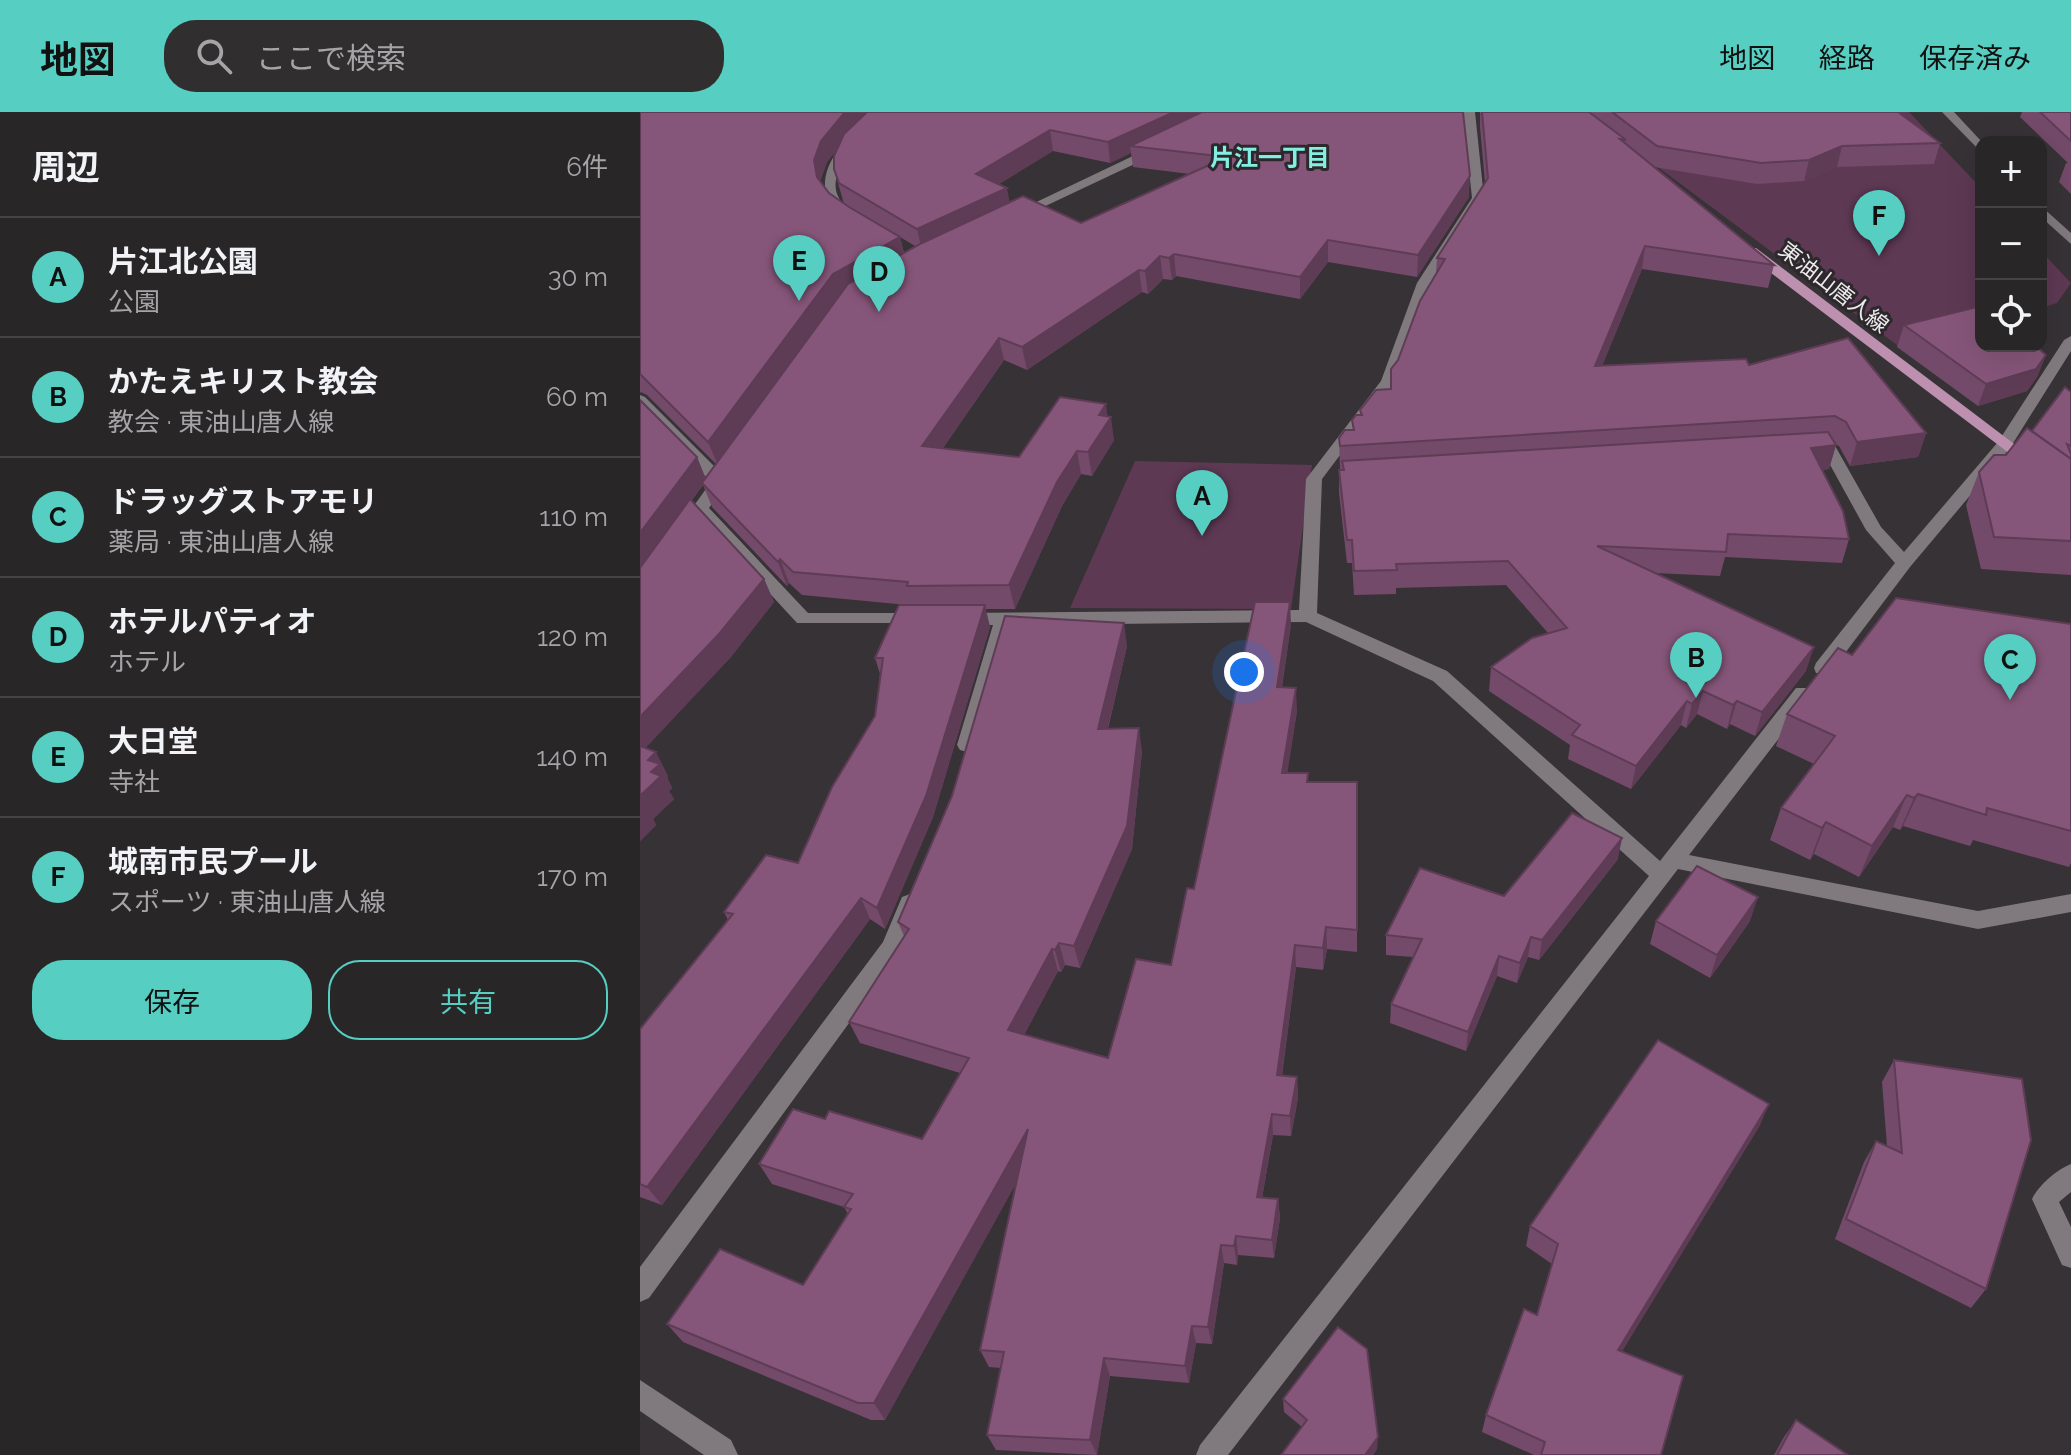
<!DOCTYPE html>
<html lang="ja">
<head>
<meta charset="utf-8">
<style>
	body { margin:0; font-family:Raleway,"Noto Sans JP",sans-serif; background:#312e30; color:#f1f3f6 }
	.controls { position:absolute; right:24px; top:24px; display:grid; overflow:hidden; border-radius:16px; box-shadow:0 8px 32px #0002 }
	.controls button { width:72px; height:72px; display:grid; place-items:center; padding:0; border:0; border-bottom:2px solid #454345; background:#292628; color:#f1f3f6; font:40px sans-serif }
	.you { position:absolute; left:604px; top:560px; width:28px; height:28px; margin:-20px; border:6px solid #fff; border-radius:50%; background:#1a73e8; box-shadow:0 0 0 12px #1a73e833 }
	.badge { display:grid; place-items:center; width:52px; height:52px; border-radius:50%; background:#56cec2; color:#111; font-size:26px; font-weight:700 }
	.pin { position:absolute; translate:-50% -66px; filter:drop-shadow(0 2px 4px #0008) }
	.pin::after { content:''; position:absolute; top:42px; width:28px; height:24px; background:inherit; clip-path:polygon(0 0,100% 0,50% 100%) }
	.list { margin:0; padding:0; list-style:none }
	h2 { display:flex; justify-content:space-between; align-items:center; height:104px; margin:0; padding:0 32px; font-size:34px }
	h2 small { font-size:26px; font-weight:400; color:#a5a5a8 }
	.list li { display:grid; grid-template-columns:52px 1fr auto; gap:24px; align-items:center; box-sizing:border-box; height:120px; padding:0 32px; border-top:2px solid #454345 }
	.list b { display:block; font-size:30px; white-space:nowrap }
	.list p { margin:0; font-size:26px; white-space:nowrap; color:#a5a5a8 }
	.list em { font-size:26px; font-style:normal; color:#a5a5a8 }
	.actions { display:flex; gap:16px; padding:24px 32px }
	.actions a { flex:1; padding:18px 0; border:2px solid #56cec2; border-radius:32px; text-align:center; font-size:28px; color:#56cec2 }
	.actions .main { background:#56cec2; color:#111 }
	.icon { flex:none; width:44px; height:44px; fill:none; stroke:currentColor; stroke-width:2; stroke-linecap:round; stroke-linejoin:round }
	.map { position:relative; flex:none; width:1431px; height:1343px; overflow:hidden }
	header { display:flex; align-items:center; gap:48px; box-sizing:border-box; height:112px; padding:0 40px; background:#56cec2; color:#111 }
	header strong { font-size:38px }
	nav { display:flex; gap:44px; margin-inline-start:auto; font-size:28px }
	.search { width:560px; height:72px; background:#312e30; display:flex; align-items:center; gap:20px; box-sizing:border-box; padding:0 28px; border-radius:32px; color:#a5a5a8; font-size:30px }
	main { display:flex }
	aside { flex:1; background:#292628 }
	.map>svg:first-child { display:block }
	.green { fill:#5e3954 }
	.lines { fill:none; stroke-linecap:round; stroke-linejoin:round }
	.minor { fill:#807a7e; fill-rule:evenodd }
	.major { fill:#bd90b0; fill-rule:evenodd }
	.wall { fill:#734a69; fill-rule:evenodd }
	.shaded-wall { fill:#5e3c55 }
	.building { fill:#86567a; stroke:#5e3c55; stroke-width:2 }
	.labels { text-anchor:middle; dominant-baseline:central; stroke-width:6; stroke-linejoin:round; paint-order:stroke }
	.far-street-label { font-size:22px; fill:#edeaec; stroke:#2d282c }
	.far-neighbourhood-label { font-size:24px; font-weight:bold; fill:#85eee3; stroke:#2d282c }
</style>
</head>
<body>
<header>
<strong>地図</strong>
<div class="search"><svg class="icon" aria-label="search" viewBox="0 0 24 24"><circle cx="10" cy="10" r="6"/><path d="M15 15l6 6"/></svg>ここで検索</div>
<nav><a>地図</a><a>経路</a><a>保存済み</a></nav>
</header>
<main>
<aside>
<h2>周辺<small>6件</small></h2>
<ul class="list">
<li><span class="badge">A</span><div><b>片江北公園</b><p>公園</p></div><em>30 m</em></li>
<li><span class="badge">B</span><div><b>かたえキリスト教会</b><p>教会 · 東油山唐人線</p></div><em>60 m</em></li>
<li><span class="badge">C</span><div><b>ドラッグストアモリ</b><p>薬局 · 東油山唐人線</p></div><em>110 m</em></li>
<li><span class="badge">D</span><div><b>ホテルパティオ</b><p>ホテル</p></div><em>120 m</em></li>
<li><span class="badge">E</span><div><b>大日堂</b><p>寺社</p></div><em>140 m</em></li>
<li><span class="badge">F</span><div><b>城南市民プール</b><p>スポーツ · 東油山唐人線</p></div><em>170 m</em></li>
</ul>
<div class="actions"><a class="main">保存</a><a>共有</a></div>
</aside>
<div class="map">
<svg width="1431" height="1343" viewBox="0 0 1431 1343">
	<rect width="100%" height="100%" fill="#373236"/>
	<g class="green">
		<polygon points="996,0 1269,0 1341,76 1341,213 1261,236 1015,53"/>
		<polygon points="1401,139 1431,171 1417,191 1401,196"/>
		<polygon points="495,349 672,353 651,497 430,496"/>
	</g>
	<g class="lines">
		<g class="minor">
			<path d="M236 0H249C231 19 183 55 199 86 201 92 207 96 211 101L200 104C162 66 205 26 236 0Z"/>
			<polygon points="823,0 835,0 844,86 791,171 755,270 682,367 677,501 807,559 1020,749 1156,576 1170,576 1172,581 1170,586 1049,743 1338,799 1431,782 1431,800 1338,817 1038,757 588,1343 556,1343 560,1333 1009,764 793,569 666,510 371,513 337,633 327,640 320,638 317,633 353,513 320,513 311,507 320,501 659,498 666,367 741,269 777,171 832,86"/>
			<polygon points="1302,0 1314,0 1342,30 1341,40"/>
			<polygon points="516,33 522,37 520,40 380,106 369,103"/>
			<polygon points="1401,94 1431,121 1431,132 1401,105"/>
			<polygon points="1431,224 1431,239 1370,336 1270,455 1190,561 1176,561 1174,556 1176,551 1255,451 1226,418 1183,340 1167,339 1167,333 1194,332 1241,415 1264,440 1358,330 1424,228"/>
			<polygon points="0,283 5,285 81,361 89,362 91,365 69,396 168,501 280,501 286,503 289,507 286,511 157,511 61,407 49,424 37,424 35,420 71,370 0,297"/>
			<polygon points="270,782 278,785 281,791 260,841 9,1186 0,1190 0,1155 243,830 262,785"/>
			<path d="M1431 1052V1080L1419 1090 1431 1115V1156L1422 1153 1392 1087C1399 1073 1416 1058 1431 1052Z"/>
			<polygon points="0,1268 91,1328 98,1343 64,1343 0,1299"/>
		</g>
		<polygon class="major" points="1106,136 1116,136 1431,375 1431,388 1106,142"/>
	</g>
	<g class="wall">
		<path d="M0 0H823L829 85 777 165 688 150 660 187 536 164 532 168 523 167 508 182 502 180 387 258 364 248 303 336 379 345 468 304 474 328 452 364 441 362 422 394 375 497H345L350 515 293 705 245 817 230 807 22 1093 0 1085V917L88 808 84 800 158 751 235 604 240 562 235 546 268 493 162 483 149 471 147 474 72 395 63 373 52 388 124 467 134 490 90 546 5 636 28 664 27 665 32 676 29 679 34 687 13 707 16 713 0 729V288L57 345 66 367 76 352 7 283 1 280 0 281ZM198 36 194 57 204 92 189 81 180 69 187 50ZM413 39 470 51 491 41 493 55 550 62 441 111 369 90 359 72ZM260 125 275 134 264 141Z"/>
		<polygon points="840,0 1258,0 1300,31 1294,52 1197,55 1164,69 1117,72 1014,55 1134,153 1128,176 1002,157 962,254 1109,253 1286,321 1278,345 1210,354 1199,334 1194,331 1196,333 1189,357 1181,358 1209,427 1202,451 1085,445 1080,464 1014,461 1166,559 1115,624 1090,612 1087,617 1057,602 1046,616 1041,613 991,677 928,647 930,633 849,579 851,555 908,521 866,473 756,476 756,482 714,483 712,451 707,451 699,381 699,358 700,357 699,326 713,318 712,308 720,303 720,298 751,277 758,248 796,161 797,146 845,71 840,15"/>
		<polygon points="1382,0 1431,0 1431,82 1419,70 1426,51 1428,51 1380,5"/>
		<polygon points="1264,213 1406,243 1397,265 1387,279 1338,294 1257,235"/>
		<polygon points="1431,280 1431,463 1341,457 1326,393 1339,360 1366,343"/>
		<polygon points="1431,512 1431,751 1429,755 1333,728 1330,734 1263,714 1260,718 1253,715 1219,765 1174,742 1170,748 1130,728 1141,696 1174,652 1136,634 1147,602 1212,543"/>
		<polygon points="651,513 642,575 657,599 647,661 668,670 717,670 717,840 687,837 683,858 656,855 642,964 657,965 658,986 651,1024 633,1023 622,1086 638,1087 640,1106 634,1146 598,1143 597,1153 584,1151 572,1232 556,1231 549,1271 470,1264 457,1343 356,1338 347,1323 361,1256 349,1255 340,1238 376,1071 245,1308 231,1308 43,1230 27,1212 163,1173 208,1102 204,1095 132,1072 119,1052 185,1007 282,1027 320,961 220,931 209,910 264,824 258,810 487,534 468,617 502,639 492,737 440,856 425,853 421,860 418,859 384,923 468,946 531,853 554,777"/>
		<polygon points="978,747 899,848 888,845 877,871 857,864 826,939 750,911 751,892 773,845 746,843 746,823"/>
		<polygon points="1016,809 1110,809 1070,866 1010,832"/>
		<polygon points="1254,948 1346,1177 1331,1196 1195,1127 1224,1050 1236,1029 1247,1034 1242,970"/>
		<polygon points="1120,1013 982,1239 1021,1343 894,1343 842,1320 846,1303 897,1203 912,1152 886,1134 890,1114"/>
		<polygon points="643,1287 737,1337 733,1343 641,1343 662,1315 644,1300"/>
		<polygon points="1156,1308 1208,1343 1134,1343 1144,1325"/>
	</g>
	<g class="shaded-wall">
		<polygon points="205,0 232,0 205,27 187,50 180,70 177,65 174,48 181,29"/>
		<polygon points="534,0 580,0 490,34 491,41 470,51 468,30"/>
		<polygon points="410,18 413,39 341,83 336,62"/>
		<polygon points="1202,34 1197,55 1164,69 1169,48"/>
		<polygon points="830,64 829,85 777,165 778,143"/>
		<polygon points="367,76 371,97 282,139 277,117"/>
		<polygon points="260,125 265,147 78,353 68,330 193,162"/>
		<polygon points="688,128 688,150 660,187 660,165"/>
		<polygon points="1005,134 1002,157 952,278 955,254"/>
		<polygon points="534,142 536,164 532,168 529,146"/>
		<polygon points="520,144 523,167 508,182 505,159"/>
		<polygon points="499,158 502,180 387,258 382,235"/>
		<polygon points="359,226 364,248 288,357 282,334"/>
		<polygon points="1406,243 1397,265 1387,279 1338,294 1346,272"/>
		<polygon points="466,292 468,308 471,305 474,328 452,364 448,340 459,303"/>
		<polygon points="1286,321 1278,345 1210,354 1217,330"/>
		<polygon points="1196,333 1189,357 1164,360 1171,336"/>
		<polygon points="437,339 441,362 422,394 375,497 369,473 417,370"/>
		<polygon points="57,345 66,368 0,460 0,421"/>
		<polygon points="140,447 149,471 147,474 138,450"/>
		<polygon points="124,467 134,490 90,546 0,642 0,605"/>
		<polygon points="650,490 651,513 638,598 637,575"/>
		<polygon points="345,493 350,515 293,705 245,817 237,796"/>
		<polygon points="484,511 487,534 462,640 458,617"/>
		<polygon points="1174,535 1166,559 1115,624 1122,600"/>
		<polygon points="656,576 657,599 644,683 642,661"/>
		<polygon points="1063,579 1057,602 1046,616 1052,592"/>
		<polygon points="1047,589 1041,613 991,677 996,654"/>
		<polygon points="1097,589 1090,612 1087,617 1093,593"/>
		<polygon points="499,616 502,639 492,737 440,856 434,834"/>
		<polygon points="16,640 28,664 27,665 32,676 29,679 34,687 13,707 16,713 0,729 0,684 11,660 8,648"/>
		<polygon points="1278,682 1263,714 1260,718 1274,686"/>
		<polygon points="1267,683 1253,715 1219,765 1232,734"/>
		<polygon points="1186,710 1174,742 1170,748 1182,716"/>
		<polygon points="982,726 978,747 899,848 902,828"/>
		<polygon points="1118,785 1110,809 1070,866 1077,843"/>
		<polygon points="221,786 230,807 22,1093 7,1075"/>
		<polygon points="686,815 687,837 683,858 683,836"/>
		<polygon points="891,825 888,845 877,871 880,851"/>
		<polygon points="419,831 425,853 421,860 415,838"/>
		<polygon points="655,833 656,855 639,984 637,963"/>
		<polygon points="412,837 418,859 375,940 368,918"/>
		<polygon points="859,844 857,864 826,939 828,920"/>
		<polygon points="657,965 658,986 651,1024 650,1004"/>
		<polygon points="1129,992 1120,1013 972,1256 978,1238"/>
		<polygon points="632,1002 633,1023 619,1104 617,1085"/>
		<polygon points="388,1017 395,1037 245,1308 234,1291"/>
		<polygon points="638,1087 640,1106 634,1146 632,1128"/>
		<polygon points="596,1124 598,1143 597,1153 594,1134"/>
		<polygon points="581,1133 584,1151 572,1232 568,1215"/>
		<polygon points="552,1214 556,1231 549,1271 545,1254"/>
		<polygon points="464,1246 470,1264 457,1343 450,1328"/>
		<polygon points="738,1325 737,1337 733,1343 725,1343"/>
	</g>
	<g class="building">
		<polygon points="0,0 205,0 181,29 174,48 177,65 189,81 209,95 260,125 193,162 68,330 0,262"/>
		<polygon points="227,0 534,0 468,30 410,18 336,62 367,76 277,117 199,71 194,57 194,44 204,22"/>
		<polygon points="562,0 823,0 830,64 778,143 688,128 660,165 534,142 529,146 520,144 505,159 499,158 382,235 359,226 282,334 379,345 420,285 466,292 459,303 471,305 448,340 437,339 417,370 369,473 267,474 268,470 153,460 140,447 138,450 62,371 208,172 282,131 383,84 441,111 587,45 490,34"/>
		<polygon points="842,0 949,0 986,28 980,27 1134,153 1005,134 955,254 1106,247 1109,253 1208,226 1286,321 1217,330 1206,310 1195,304 700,334 699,326 705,318 714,318 712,308 716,303 722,303 720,298 736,278 751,277 751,257 758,248 780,189 805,147 797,146 848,66"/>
		<polygon points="972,0 1258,0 1300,31 1202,34 1169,48 1121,51 1017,34"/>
		<polygon points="1400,0 1431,0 1431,29"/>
		<polygon points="1341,194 1341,234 1396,234 1406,243 1396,257 1346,272 1264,213"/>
		<polygon points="1425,275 1431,280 1431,334 1427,332 1431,342 1431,347 1392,319"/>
		<polygon points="0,288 57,345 0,421"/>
		<polygon points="1387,316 1431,347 1431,429 1354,425 1339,360 1354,343 1366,343"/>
		<polygon points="1188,320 1196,333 1171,336 1203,399 1209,427 1088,422 1086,440 957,434 1174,535 1122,600 1097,589 1093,593 1063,579 1052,592 1047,589 996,654 932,623 940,613 851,555 892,526 927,516 868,449 756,452 757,458 714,459 712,428 707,428 699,358 704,358 702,349"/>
		<polygon points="50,387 124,467 79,522 0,605 0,456"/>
		<polygon points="1256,486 1431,512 1431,719 1347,696 1346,703 1278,682 1274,686 1267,683 1232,734 1186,710 1182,716 1141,696 1195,624 1147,602 1198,536 1212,543"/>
		<polygon points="615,490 650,490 637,575 656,576 642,661 668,661 667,670 717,670 717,818 686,815 683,836 655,833 637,963 657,965 650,1004 632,1002 617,1085 638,1087 632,1128 596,1124 594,1134 581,1133 568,1215 552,1214 545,1254 464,1246 450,1328 347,1323 364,1240 340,1238 388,1017 234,1291 218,1291 27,1212 80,1137 163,1173 211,1097 204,1095 213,1082 119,1052 153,997 185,1007 189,999 282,1027 329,946 209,910 269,817 258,810 312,684 365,504 484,511 458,617 499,616 487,714 434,834 419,831 415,838 412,837 368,918 468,946 496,847 531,853 547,776 554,777"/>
		<polygon points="259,493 345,493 286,684 237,796 221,786 7,1075 0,1072 0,917 93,802 84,800 126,743 158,751 192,675 235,604 243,546 235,546"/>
		<polygon points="0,634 16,640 8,648 20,652 11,660 21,664 0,684"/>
		<polygon points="932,701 982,726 902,828 891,825 880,851 859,844 828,920 751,892 782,827 746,823 780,756 864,784"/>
		<polygon points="1057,754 1118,785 1077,843 1016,809"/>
		<polygon points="1018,928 1129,992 978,1238 1043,1264 1021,1343 901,1343 905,1330 846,1303 884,1197 897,1203 918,1132 890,1114"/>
		<polygon points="1254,948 1382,967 1391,1028 1346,1177 1206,1107 1236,1029 1262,1041"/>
		<polygon points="698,1215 727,1237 738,1325 725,1343 641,1343 667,1308 643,1287"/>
		<polygon points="1156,1308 1208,1343 1137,1343"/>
	</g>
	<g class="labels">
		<g class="far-street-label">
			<text transform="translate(1194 175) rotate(38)">東油山唐人線</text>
		</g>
		<g class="far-neighbourhood-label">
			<text x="630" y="45">片江一丁目</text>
		</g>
	</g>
</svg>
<div class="controls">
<button>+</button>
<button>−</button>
<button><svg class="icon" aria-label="locate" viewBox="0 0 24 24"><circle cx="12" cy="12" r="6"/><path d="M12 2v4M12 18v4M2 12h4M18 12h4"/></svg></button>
</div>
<div class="you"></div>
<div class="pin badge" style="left:562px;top:424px">A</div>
<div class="pin badge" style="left:1056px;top:586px">B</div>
<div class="pin badge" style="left:1370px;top:588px">C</div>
<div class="pin badge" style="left:239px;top:200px">D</div>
<div class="pin badge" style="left:159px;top:189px">E</div>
<div class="pin badge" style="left:1239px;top:144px">F</div>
</div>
</main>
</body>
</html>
